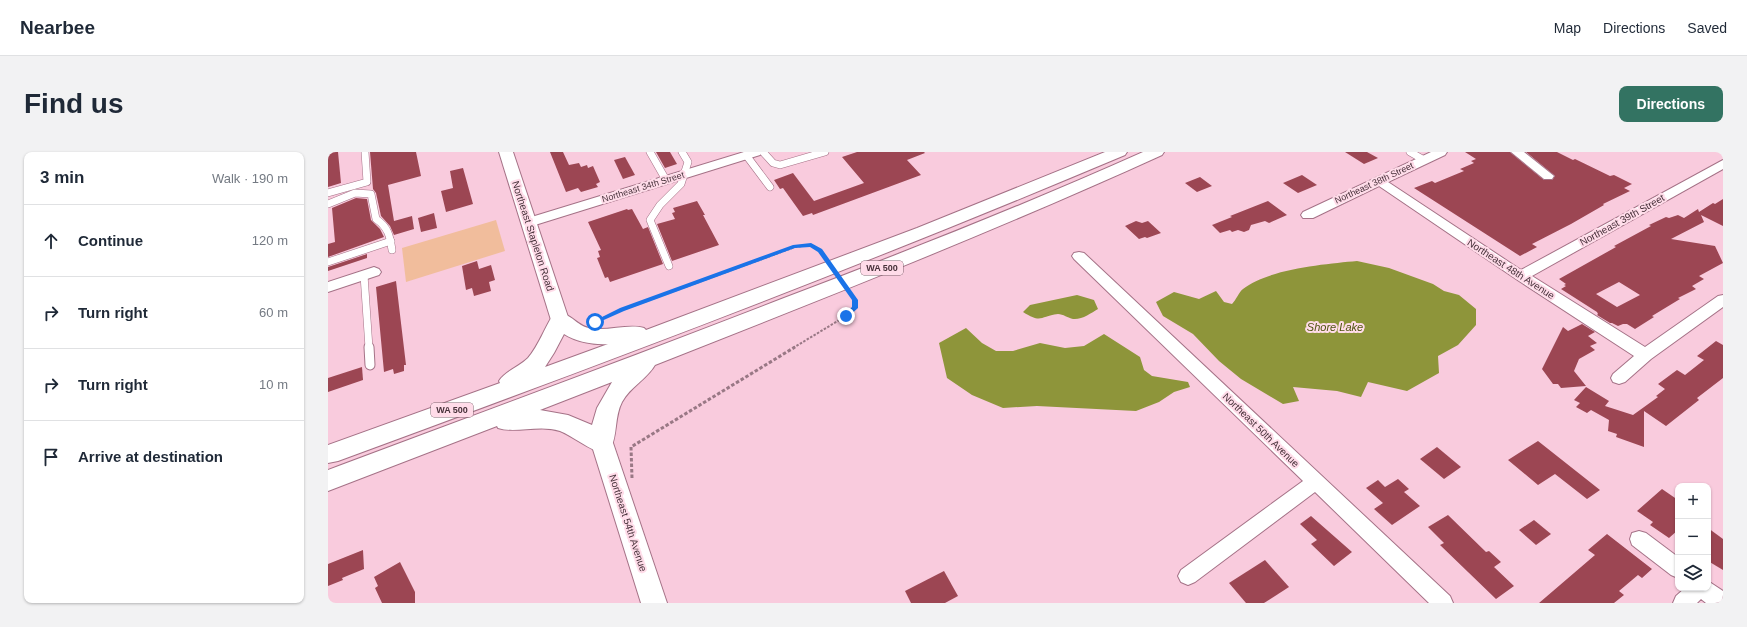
<!DOCTYPE html>
<html lang="en">
<head>
<meta charset="utf-8">
<style>
	body { margin:0; font-family:Arial,sans-serif; background:#f2f2f3; color:#1f2937 }
	.controls { position:absolute; right:12px; bottom:12px; display:grid; overflow:hidden; border-radius:8px; box-shadow:0 1px 3px #0004 }
	.controls button { width:36px; height:36px; display:grid; place-items:center; padding:0; border:0; border-bottom:1px solid #e0e1e3; background:#fff; color:#1f2937; font:20px sans-serif }
	.stop { position:absolute; width:12px; height:12px; margin:-9px; border:3px solid #1a73e8; border-radius:50%; background:#fff }
	.stop.end { background:#1a73e8; border-color:#fff; box-shadow:0 1px 4px #0008 }
	.list { margin:0; padding:0; list-style:none }
	h2 { display:flex; justify-content:space-between; align-items:center; height:52px; margin:0; padding:0 16px; font-size:17px }
	h2 small { font-size:13px; font-weight:400; color:#747a83 }
	.list li { display:grid; grid-template-columns:26px 1fr auto; gap:12px; align-items:center; box-sizing:border-box; height:72px; padding:0 16px; border-top:1px solid #e0e1e3 }
	.list b { display:block; font-size:15px; white-space:nowrap }
	.list em { font-size:13px; font-style:normal; color:#747a83 }
	.icon { flex:none; width:22px; height:22px; fill:none; stroke:currentColor; stroke-width:2; stroke-linecap:round; stroke-linejoin:round }
	.map { position:relative; flex:none; width:1395px; height:451px; overflow:hidden; border-radius:8px }
	header { display:flex; align-items:center; gap:24px; box-sizing:border-box; height:56px; padding:0 20px; background:#fff; border-bottom:1px solid #e0e1e3 }
	header strong { font-size:19px }
	nav { display:flex; gap:22px; margin-inline-start:auto; font-size:14px }
	.intro { display:flex; align-items:center; justify-content:space-between; box-sizing:border-box; height:96px; padding:0 24px }
	h1 { margin:0; font-size:28px }
	.button { padding:10px 18px; border-radius:8px; background:#337362; color:#fff; font-size:14px; font-weight:700 }
	main { display:flex; gap:24px; padding:0 24px }
	aside { flex:1; background:#fff; border-radius:8px; box-shadow:0 1px 3px #0004 }
	.map>svg:first-child { display:block }
	.green { fill:#f1bd9c }
	.water { fill:#8e953a }
	.building { fill:#9c4653; fill-rule:evenodd }
	.lines { fill:none; stroke-linecap:round; stroke-linejoin:round }
	.service-far1-casing { stroke:#a57287; stroke-width:8 }
	.service-casing { stroke:#a57287; stroke-width:11 }
	.minor-casing { stroke:#a57287; stroke-width:2 }
	.tertiary-casing { stroke:#a57287; stroke-width:2 }
	.motorway-casing { stroke:#a57287; stroke-width:2 }
	.path-far1 { stroke:#997885; stroke-width:2; stroke-dasharray:2.5 1.5; stroke-linecap:butt }
	.path { stroke:#997885; stroke-width:3; stroke-dasharray:3.5 2; stroke-linecap:butt }
	.service-far1 { stroke:#fff; stroke-width:7 }
	.service { stroke:#fff; stroke-width:9 }
	.minor { fill:#fff; fill-rule:evenodd }
	.tertiary { fill:#fff; fill-rule:evenodd }
	.motorway { fill:#fff; fill-rule:evenodd }
	.path-bridge { stroke:#997885; stroke-width:2; stroke-dasharray:2.5 1.5; stroke-linecap:butt }
	.route { fill:#1a73e8 }
	.labels { text-anchor:middle; dominant-baseline:central; stroke-width:4; stroke-linejoin:round; paint-order:stroke }
	.far-street-label { font-size:9px; fill:#47313a; stroke:#ffdce9 }
	.shield { fill:#ffdce9; stroke:#7e646e; stroke-width:1 }
	.shield-label { font-size:9px; font-weight:bold; fill:#47313a }
	.street-label { font-size:10px; fill:#47313a; stroke:#ffdce9 }
	.water-label { font-size:11px; font-style:italic; fill:#4e530f; stroke:#ffdce9 }
</style>
</head>
<body>
<header>
<strong>Nearbee</strong>
<nav><a>Map</a><a>Directions</a><a>Saved</a></nav>
</header>
<div class="intro"><h1>Find us</h1><a class="button">Directions</a></div>
<main>
<aside>
<h2>3 min<small>Walk · 190 m</small></h2>
<ul class="list">
<li><svg class="icon" aria-label="ahead" viewBox="0 0 24 24"><path d="M12 20V5M6 11l6-6 6 6"/></svg><div><b>Continue</b></div><em>120 m</em></li>
<li><svg class="icon" aria-label="right" viewBox="0 0 24 24"><path d="M7 20v-9h11M14 6l5 5-5 5"/></svg><div><b>Turn right</b></div><em>60 m</em></li>
<li><svg class="icon" aria-label="right" viewBox="0 0 24 24"><path d="M7 20v-9h11M14 6l5 5-5 5"/></svg><div><b>Turn right</b></div><em>10 m</em></li>
<li><svg class="icon" aria-label="arrive" viewBox="0 0 24 24"><path d="M6 21V4h12l-3 4 3 4H6"/></svg><div><b>Arrive at destination</b></div></li>
</ul>
</aside>
<div class="map">
<svg width="1395" height="451" viewBox="0 0 1395 451">
	<rect width="100%" height="100%" fill="#f9cbdd"/>
	<polygon class="green" points="168,68 177,99 78,130 74,96"/>
	<g class="water">
		<path d="M1029 109 1061 116 1105 132 1116 139 1131 143 1148 157V173L1130 193 1110 204 1111 221 1079 239 1040 230 1033 245 1009 239 965 235 971 249 955 252 913 227 891 209 865 182 835 164 828 150 846 140 871 147 888 139 896 150 904 152C908 148 911 140 915 137 940 117 997 112 1029 109Z"/>
		<path d="M749 143 766 148 770 157C763 161 754 168 745 167 740 166 735 162 730 162 712 164 714 172 695 160L702 153Z"/>
		<polygon points="638,176 654,191 668,199 685,199 712,191 737,196 756,194 776,182 812,205 816,218 824,224 860,230 862,235 846,240 831,250 808,259 709,254 675,256 644,243 619,226 611,191"/>
	</g>
	<g class="building">
		<polygon points="0,0 10,0 13,31 0,35"/>
		<polygon points="42,0 88,0 93,24 60,33 66,69 84,64 86,77 66,83 62,74 53,64 48,41 45,37"/>
		<polygon points="222,0 235,0 241,13 251,11 253,15 259,13 260,16 265,14 272,30 268,32 270,35 253,40 250,36 238,40"/>
		<polygon points="328,0 342,0 349,12 337,16"/>
		<polygon points="529,0 596,0 597,1 579,8 593,23 485,63 484,61 475,64 455,36 452,37 446,28 465,21 486,49 536,31 514,5"/>
		<polygon points="1017,0 1039,0 1050,6 1036,12"/>
		<polygon points="1137,0 1182,0 1216,28 1224,28 1227,24 1198,0 1229,0 1245,8 1247,7 1282,24 1286,23 1304,32 1296,36 1302,39 1275,52 1276,53 1243,72 1204,92 1209,95 1192,104 1086,36 1104,29 1107,31 1136,19 1132,17 1146,11 1143,9 1148,7"/>
		<polygon points="297,5 307,23 295,27 286,8"/>
		<polygon points="135,16 145,52 118,60 113,39 125,36 122,19"/>
		<polygon points="974,23 989,33 970,41 955,31"/>
		<polygon points="872,25 884,34 869,40 857,31"/>
		<polygon points="28,46 39,47 43,68 52,77 56,85 0,105 0,92 7,90 4,56"/>
		<path d="M1395 47V74L1373 63 1376 70 1343 87 1387 94 1395 111 1371 124 1376 127 1364 134 1368 137 1350 146 1352 147 1324 164 1326 165 1307 177 1299 172H1295L1290 174 1284 171H1282L1269 163 1270 162 1269 160 1233 137 1238 134 1236 133 1238 132 1231 127 1288 95 1286 94 1323 74 1321 73 1338 65 1341 66 1350 63 1356 66 1370 57 1371 60 1385 51 1387 52ZM1291 130 1312 143 1289 155 1268 142Z"/>
		<polygon points="369,49 377,63 375,63 391,93 344,109 329,72 347,67 344,61 347,60 345,56"/>
		<polygon points="940,49 959,63 941,71 937,69 923,73 921,78 916,80 910,78 904,80 902,78 892,81 884,73 904,65 902,64"/>
		<polygon points="299,57 300,58 304,57 315,77 320,75 335,112 282,130 280,125 277,126 269,106 272,105 270,99 273,98 260,70"/>
		<polygon points="106,61 109,76 93,80 90,66"/>
		<polygon points="808,69 814,71 820,69 833,81 819,86 817,85 811,87 797,74"/>
		<polygon points="39,102 39,106 0,119 0,115"/>
		<polygon points="149,109 151,117 163,113 167,128 161,130 163,139 146,144 144,136 138,138 134,114"/>
		<polygon points="68,129 78,213 76,213 76,219 66,222 65,217 56,220 48,135"/>
		<polygon points="1254,172 1267,180 1260,184 1269,191 1262,194 1267,198 1251,207 1246,219 1258,234 1233,236 1230,232 1225,232 1214,217 1235,175 1240,179"/>
		<polygon points="1388,189 1395,193 1395,226 1369,246 1371,248 1338,274 1316,259 1316,295 1288,285 1289,282 1280,279 1281,268 1263,258 1259,261 1248,255 1252,251 1246,248 1258,235 1281,249 1277,254 1305,263 1330,245 1328,244 1337,237 1330,232 1349,218 1357,223 1376,208 1369,204"/>
		<polygon points="34,215 35,228 0,240 0,226"/>
		<polygon points="1210,289 1272,338 1259,347 1227,322 1210,333 1180,308"/>
		<polygon points="1109,295 1133,315 1116,327 1092,307"/>
		<polygon points="1070,327 1081,337 1076,340 1092,354 1064,373 1046,357 1055,351 1038,336 1050,328 1057,335"/>
		<polygon points="1334,337 1350,348 1350,378 1341,386 1322,373 1325,370 1309,359"/>
		<polygon points="1120,363 1158,400 1161,399 1173,410 1166,415 1186,434 1168,447 1112,393 1116,391 1100,375"/>
		<polygon points="983,364 1024,400 1006,414 983,392 989,388 972,372"/>
		<polygon points="1206,368 1223,382 1208,393 1191,378"/>
		<polygon points="1380,376 1395,387 1395,418 1380,409"/>
		<polygon points="1279,382 1324,417 1314,426 1310,423 1291,439 1296,443 1286,451 1211,451 1267,403 1260,398"/>
		<polygon points="35,398 36,417 14,426 15,428 0,434 0,412"/>
		<polygon points="937,408 961,435 936,451 918,451 901,431"/>
		<polygon points="72,410 87,440 87,451 54,451 47,436 50,434 46,425"/>
		<polygon points="616,419 630,444 617,451 583,451 577,439"/>
	</g>
	<g class="lines">
		<g class="service-far1-casing">
			<g id="service-far1">
				<polyline points="322,0 338,28"/>
				<polyline points="435,0 445,11 452,13 497,0"/>
				<polyline points="1082,0 1096,8"/>
				<polyline points="418,3 442,35"/>
				<polyline points="0,41 39,30 37,0"/>
				<path d="M0 52 27 41 43 42 48 67C60 75 62 84 64 98"/>
				<polyline points="0,110 63,89"/>
				<polyline points="341,114 322,68 332,53 353,32 360,10 354,0"/>
				<polyline points="36,123 41,196"/>
			</g>
		</g>
		<g class="service-casing">
			<polyline id="service" points="41,195 42,213"/>
		</g>
		<g class="minor-casing">
			<g id="minor">
				<polygon points="416,0 434,0 432,3 207,73 197,73 195,70 197,67"/>
				<polygon points="1103,0 1119,0 1117,3 1060,30 1193,118 1395,8 1395,17 1204,124 1317,195 1390,144 1395,143 1395,155 1323,207 1297,230 1291,232 1285,230 1283,226 1285,222 1306,204 1188,127 1051,34 985,66 975,66 973,63 975,60"/>
				<polygon points="1183,0 1196,0 1226,24 1224,27 1216,27"/>
				<polygon points="751,100 756,101 1122,444 1125,451 1101,451 987,340 867,430 860,433 853,430 850,424 853,418 975,329 746,107 744,104 746,101"/>
				<polygon points="46,115 51,117 53,120 51,123 0,140 0,130"/>
				<polygon points="1311,379 1318,381 1350,405 1350,426 1343,423 1304,393 1302,387 1304,381"/>
				<polygon points="1380,429 1395,439 1395,451 1378,451 1373,447 1369,451 1345,451 1348,444 1357,436 1380,436"/>
			</g>
		</g>
		<g class="tertiary-casing">
			<g id="tertiary">
				<polygon points="171,0 185,0 241,168 239,173 232,175 225,173 223,168"/>
				<polygon points="274,282 282,285 285,291 339,451 313,451 263,291 266,285"/>
			</g>
		</g>
		<g class="motorway-casing">
			<g id="motorway">
				<path d="M777 0H799L797 3C537 113 274 212 10 309L0 311V293L172 231 171 229C177 219 191 215 200 206 211 193 216 177 225 163 243 158 246 173 261 176 279 180 300 171 316 176L318 178 589 76ZM236 182C248 190 266 193 280 192L217 215 226 201Z"/>
				<path d="M815 0H836L834 3C667 79 497 146 327 213 319 227 302 235 294 250 286 265 290 283 282 298 280 299 276 301 273 300 265 300 243 283 232 279 210 272 188 282 170 276L169 274 0 339V318C152 261 305 205 456 146 577 100 697 53 815 0ZM284 230 269 256 264 273 240 263 212 258Z"/>
			</g>
		</g>
		<g class="path-far1">
			<polyline points="268,169 294,158 467,95 483,93 492,99"/>
			<polyline points="465,196 518,164 527,156 527,148"/>
		</g>
		<polyline class="path" points="304,326 303,295 467,195"/>
		<use href="#service-far1" class="service-far1"/>
		<use href="#service" class="service"/>
		<use href="#minor" class="minor"/>
		<use href="#tertiary" class="tertiary"/>
		<use href="#motorway" class="motorway"/>
		<polyline class="path-bridge" points="492,99 527,148"/>
	</g>
	<polygon class="route" points="483,91 494,97 530,148 530,156 520,165 515,164 524,155 524,148 490,100 482,95 467,96 296,159 269,171 264,170 292,156 465,93"/>
	<g class="labels">
		<g class="far-street-label">
			<text transform="translate(1046 31) rotate(-25)">Northeast 38th Street</text>
			<text transform="translate(315 35) rotate(-17)">Northeast 34th Street</text>
		</g>
		<g class="shield">
			<rect x="533" y="109" width="42" height="14" rx="3"/>
			<rect x="103" y="251" width="42" height="14" rx="3"/>
		</g>
		<g class="shield-label">
			<text x="554" y="116">WA 500</text>
			<text x="124" y="258">WA 500</text>
		</g>
		<g class="street-label">
			<text transform="translate(1294 68) rotate(-29)">Northeast 39th Street</text>
			<text transform="translate(205 84) rotate(72)">Northeast Stapleton Road</text>
			<text transform="translate(1183 117) rotate(33)">Northeast 48th Avenue</text>
			<text transform="translate(933 278) rotate(44)">Northeast 50th Avenue</text>
			<text transform="translate(300 371) rotate(72)">Northeast 54th Avenue</text>
		</g>
		<g class="water-label">
			<text x="1007" y="175">Shore Lake</text>
		</g>
	</g>
</svg>
<div class="controls">
<button>+</button>
<button>−</button>
<button><svg class="icon" aria-label="layers" viewBox="0 0 24 24"><path d="M12 4l9 5-9 5-9-5zM3 14l9 5 9-5"/></svg></button>
</div>
<div class="stop" style="left:267px;top:170px"></div>
<div class="stop end" style="left:518px;top:164px"></div>
</div>
</main>
</body>
</html>
